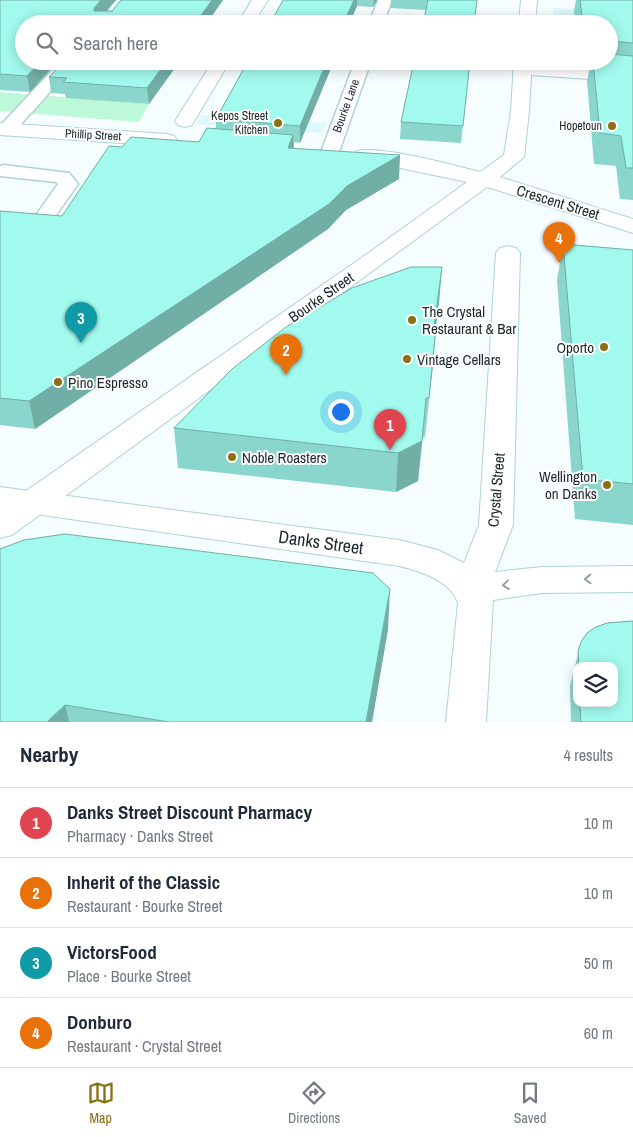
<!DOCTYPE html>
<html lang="en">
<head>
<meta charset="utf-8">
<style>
	body { margin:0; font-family:"Archivo Narrow",sans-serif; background:#f2f2f3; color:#1f2937 }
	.controls { position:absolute; right:15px; bottom:15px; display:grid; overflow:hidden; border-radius:10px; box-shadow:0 2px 12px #0003 }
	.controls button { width:45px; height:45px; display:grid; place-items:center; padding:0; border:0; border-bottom:1px solid #e0e1e3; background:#fff; color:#1f2937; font:25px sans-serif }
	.you { position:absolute; left:340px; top:411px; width:18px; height:18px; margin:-12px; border:4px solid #fff; border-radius:50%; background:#1a73e8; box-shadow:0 0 0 8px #1a73e833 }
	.badge { display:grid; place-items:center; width:32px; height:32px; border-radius:50%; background:#897012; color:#fff; font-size:16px; font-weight:700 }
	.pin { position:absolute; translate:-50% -41px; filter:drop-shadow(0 1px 2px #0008) }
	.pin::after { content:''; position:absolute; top:26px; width:18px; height:15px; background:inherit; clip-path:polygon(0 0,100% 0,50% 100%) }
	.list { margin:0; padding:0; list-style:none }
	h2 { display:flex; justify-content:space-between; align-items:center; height:65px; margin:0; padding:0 20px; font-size:21px }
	h2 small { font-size:16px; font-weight:400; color:#747a83 }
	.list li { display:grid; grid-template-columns:32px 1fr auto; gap:15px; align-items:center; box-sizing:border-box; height:70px; padding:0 20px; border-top:1px solid #e0e1e3 }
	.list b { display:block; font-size:19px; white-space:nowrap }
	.list p { margin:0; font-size:16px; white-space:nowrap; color:#747a83 }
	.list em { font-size:16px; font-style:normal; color:#747a83 }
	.icon { flex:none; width:28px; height:28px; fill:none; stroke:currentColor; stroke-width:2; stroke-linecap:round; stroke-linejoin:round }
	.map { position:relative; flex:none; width:633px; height:722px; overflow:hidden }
	.search { position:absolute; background:#fff; box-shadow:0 2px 12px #0003; left:15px; right:15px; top:15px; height:55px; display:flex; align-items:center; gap:12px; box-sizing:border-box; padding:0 18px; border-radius:28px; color:#747a83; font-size:19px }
	.sheet { height:345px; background:#fff }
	nav { display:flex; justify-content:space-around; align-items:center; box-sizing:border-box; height:70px; border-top:1px solid #e0e1e3; background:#fff; font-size:14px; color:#747a83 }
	nav a { display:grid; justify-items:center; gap:2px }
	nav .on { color:#897012 }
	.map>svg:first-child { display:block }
	.built { fill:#ddf9fd }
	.green { fill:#bdf8d9 }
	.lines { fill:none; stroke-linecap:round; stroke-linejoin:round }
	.lane-casing { stroke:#aed2d7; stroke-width:3 }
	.street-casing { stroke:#aed2d7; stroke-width:2 }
	.secondary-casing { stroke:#aed2d7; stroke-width:2 }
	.lane { fill:#fff; fill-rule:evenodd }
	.street { fill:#fff; fill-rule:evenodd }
	.secondary { fill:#fff; fill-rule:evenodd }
	.wall { fill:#8bd6cc; fill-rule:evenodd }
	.shaded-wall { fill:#71aea6 }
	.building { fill:#a2f9ed; stroke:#71aea6 }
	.oneway { stroke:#989fa0 }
	.poi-dot { fill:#897012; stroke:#fff; stroke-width:2 }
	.labels { text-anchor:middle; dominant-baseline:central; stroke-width:4; stroke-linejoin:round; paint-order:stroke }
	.far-street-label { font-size:12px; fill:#1b292b; stroke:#fff }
	.far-poi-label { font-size:12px; fill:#1b292b; stroke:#fff; text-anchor:end }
	.street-label { font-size:15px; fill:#1b292b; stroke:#fff }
	.poi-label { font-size:15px; fill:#1b292b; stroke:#fff; text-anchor:start }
	.near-street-label { font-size:18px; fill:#1b292b; stroke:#fff }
</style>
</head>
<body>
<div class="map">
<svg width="633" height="722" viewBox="0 0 633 722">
	<rect width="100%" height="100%" fill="#f6fdfe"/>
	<g class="built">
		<polygon points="553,8 633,11 609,61 609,24 555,24"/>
		<polygon points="201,115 326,123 322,133 196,124"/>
	</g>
	<polygon class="green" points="0,92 149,104 139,122 0,111"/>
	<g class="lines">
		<g class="lane-casing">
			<g id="lane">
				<polygon points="378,0 392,0 383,24 369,24"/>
				<polygon points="61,61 78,61 12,134 6,135 0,134 0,126"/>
				<polygon points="355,61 371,61 339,152 337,156 330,158 323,156 321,152"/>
				<polygon points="4,165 69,173 78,184 44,232 37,234 30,232 27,228 58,184 56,182 0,176 0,166"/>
			</g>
		</g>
		<g class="street-casing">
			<g id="street">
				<polygon points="252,0 268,0 253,24 237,24"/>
				<polygon points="213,61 230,61 192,125 185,127 178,125 175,121"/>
				<polygon points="522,65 633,72 633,82 516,74 513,70 516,66"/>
				<path d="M508 246 516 248 520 253 513 525 495 572 542 567 633 566V592L542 593 493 600 486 722H446L458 603C450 580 420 571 399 566L0 509V487L399 540 438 550 464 563 479 525 496 253 500 248Z"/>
			</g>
		</g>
		<g class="secondary-casing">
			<g id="secondary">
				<polygon points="521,0 537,0 535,24 519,24"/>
				<path d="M514 61H532L529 111 524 157 500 177 633 219V233L487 187 12 535 0 538V509L367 254 467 182 357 159 354 155 357 151C379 145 454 165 480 172L504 155 511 111Z"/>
				<polygon points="0,123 167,134 174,136 177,140 174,144 167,146 0,135"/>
			</g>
		</g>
		<use href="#lane" class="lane"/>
		<use href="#street" class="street"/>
		<use href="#secondary" class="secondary"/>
	</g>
	<g class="wall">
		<polygon points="0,0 116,0 107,11 112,11 121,0 223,0 206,24 24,24 24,61 58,61 30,92 0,90"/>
		<polygon points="283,0 377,0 373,7 357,6 349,24 270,24"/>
		<polygon points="391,0 477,0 426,10 391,8"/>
		<polygon points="576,0 633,0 633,200 620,199 616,166 594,164 587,81 590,67 586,67 586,61 609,61 609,24 576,24 574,11"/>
		<polygon points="64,61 180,61 149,104 66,98 65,94 51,93 49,77"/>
		<polygon points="248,61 334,61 300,143 294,142 294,148 399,179 346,210 328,229 35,429 0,425 0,211 62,216 122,147 199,142 216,128 216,119"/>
		<polygon points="470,61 461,143 400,139 401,122"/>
		<polygon points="563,244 633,250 633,525 575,519 557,280"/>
		<polygon points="442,267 425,437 423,437 418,481 396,492 178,468 174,428"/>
		<polygon points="24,540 388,629 372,722 0,722"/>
		<path d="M633 621V722H571L570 686 581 642 587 633 596 627 607 623ZM577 666H614V703H577Z"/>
	</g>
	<g class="shaded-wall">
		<polygon points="101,0 116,0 96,23 94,8"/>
		<polygon points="212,0 223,0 206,24 195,24"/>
		<polygon points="354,0 357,0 357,6 349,24 343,24"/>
		<polygon points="374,0 377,0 373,7"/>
		<polygon points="41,61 58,61 30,92 27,76"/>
		<polygon points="167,61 180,61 149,104 147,88"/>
		<polygon points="327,61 334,61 300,143 300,126"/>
		<polygon points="293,135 294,158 288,148"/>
		<polygon points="400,155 399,179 346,210 328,229 35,429 29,401 347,186"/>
		<polygon points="442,267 439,303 431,365 434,327"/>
		<polygon points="436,327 433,365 425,437 429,398"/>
		<polygon points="426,398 418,481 396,492 398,453"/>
		<polygon points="390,589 388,629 372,722 366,722"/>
		<polygon points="65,705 69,722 47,722"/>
	</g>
	<g class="building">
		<polygon points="0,0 101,0 94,8 94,11 112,11 121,0 212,0 195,24 24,24 24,61 41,61 27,76 0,74"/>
		<polygon points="283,0 354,0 343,24 270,24"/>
		<polygon points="428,0 477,0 474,24 423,24"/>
		<polygon points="580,0 633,0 633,43 609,41 609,24 583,24"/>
		<polygon points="609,54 633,56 633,168 626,168 621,136 600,133 593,61 609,61"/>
		<polygon points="64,61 167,61 147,88 63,82 67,78 49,77"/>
		<polygon points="248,61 327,61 300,126 216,119"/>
		<polygon points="414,61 470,61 463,126 401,122"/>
		<polygon points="207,128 293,135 288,148 400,155 347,186 329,204 29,401 0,398 0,211 62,216 109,146 122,147 131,137 199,142"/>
		<polygon points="563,244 633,250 633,484 583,479"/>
		<polygon points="411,267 442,267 434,327 436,327 429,398 426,398 422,441 398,453 174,428 232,369 286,327 352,288"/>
		<polygon points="65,534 373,573 390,589 366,722 169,722 65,705 47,722 0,722 0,549 24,540"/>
		<polygon points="633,621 633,722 581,722 580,703 614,703 614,666 579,666 578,651 581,642 587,633 596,627 607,623"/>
	</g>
	<defs><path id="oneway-chevron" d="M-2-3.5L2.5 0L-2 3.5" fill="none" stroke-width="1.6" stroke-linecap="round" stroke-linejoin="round" transform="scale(1.25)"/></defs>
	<g class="oneway">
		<use href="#oneway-chevron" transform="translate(588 579) rotate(178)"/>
		<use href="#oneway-chevron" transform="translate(506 585) rotate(173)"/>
	</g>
	<g class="poi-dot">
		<circle cx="278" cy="123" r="5"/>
		<circle cx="612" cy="126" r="5"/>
		<circle cx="412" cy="320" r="5"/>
		<circle cx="604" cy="347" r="5"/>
		<circle cx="407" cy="359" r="5"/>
		<circle cx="58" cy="382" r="5"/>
		<circle cx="232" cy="457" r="5"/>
		<circle cx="607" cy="485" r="5"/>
	</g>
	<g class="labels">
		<g class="far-street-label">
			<text transform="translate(346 106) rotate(-70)">Bourke Lane</text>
			<text transform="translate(93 135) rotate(3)">Phillip Street</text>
		</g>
		<g class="far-poi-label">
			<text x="268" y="116">Kepos Street<tspan x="268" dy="14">Kitchen</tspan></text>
			<text x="602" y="126">Hopetoun</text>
		</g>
		<g class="street-label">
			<text transform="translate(558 202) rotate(17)">Crescent Street</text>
			<text transform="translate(321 297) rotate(-35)">Bourke Street</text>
			<text transform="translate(496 490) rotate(-85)">Crystal Street</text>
		</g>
		<g class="poi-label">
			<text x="422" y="311">The Crystal<tspan x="422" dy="17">Restaurant &amp; Bar</tspan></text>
			<text x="594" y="347" text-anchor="end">Oporto</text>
			<text x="417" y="359">Vintage Cellars</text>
			<text x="68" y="382">Pino Espresso</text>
			<text x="242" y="457">Noble Roasters</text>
			<text x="597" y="476" text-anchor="end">Wellington<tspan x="597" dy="17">on Danks</tspan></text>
		</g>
		<g class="near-street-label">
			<text transform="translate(321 542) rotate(8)">Danks Street</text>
		</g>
	</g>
</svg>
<div class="controls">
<button><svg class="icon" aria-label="layers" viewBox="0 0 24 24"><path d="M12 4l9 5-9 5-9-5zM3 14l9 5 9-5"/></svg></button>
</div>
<div class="you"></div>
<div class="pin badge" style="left:390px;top:450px;background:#e0444e">1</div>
<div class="pin badge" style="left:286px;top:375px;background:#e8710a">2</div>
<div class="pin badge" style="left:81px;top:343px;background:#0f9aa8">3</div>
<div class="pin badge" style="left:559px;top:263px;background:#e8710a">4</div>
<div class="search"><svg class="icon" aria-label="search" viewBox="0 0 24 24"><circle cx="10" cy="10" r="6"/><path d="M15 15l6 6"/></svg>Search here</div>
</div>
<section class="sheet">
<h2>Nearby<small>4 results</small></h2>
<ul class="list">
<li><span class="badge" style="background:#e0444e">1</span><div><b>Danks Street Discount Pharmacy</b><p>Pharmacy · Danks Street</p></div><em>10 m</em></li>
<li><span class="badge" style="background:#e8710a">2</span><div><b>Inherit of the Classic</b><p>Restaurant · Bourke Street</p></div><em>10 m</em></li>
<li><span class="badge" style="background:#0f9aa8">3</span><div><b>VictorsFood</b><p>Place · Bourke Street</p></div><em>50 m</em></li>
<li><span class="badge" style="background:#e8710a">4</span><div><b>Donburo</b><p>Restaurant · Crystal Street</p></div><em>60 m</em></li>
</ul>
</section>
<nav>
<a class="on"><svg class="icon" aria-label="map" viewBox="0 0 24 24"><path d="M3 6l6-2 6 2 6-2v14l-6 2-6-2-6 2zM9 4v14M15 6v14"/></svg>Map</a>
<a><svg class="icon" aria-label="directions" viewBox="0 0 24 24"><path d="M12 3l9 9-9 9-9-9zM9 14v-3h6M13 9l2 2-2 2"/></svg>Directions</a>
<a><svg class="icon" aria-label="saved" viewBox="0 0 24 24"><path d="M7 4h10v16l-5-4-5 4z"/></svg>Saved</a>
</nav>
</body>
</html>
